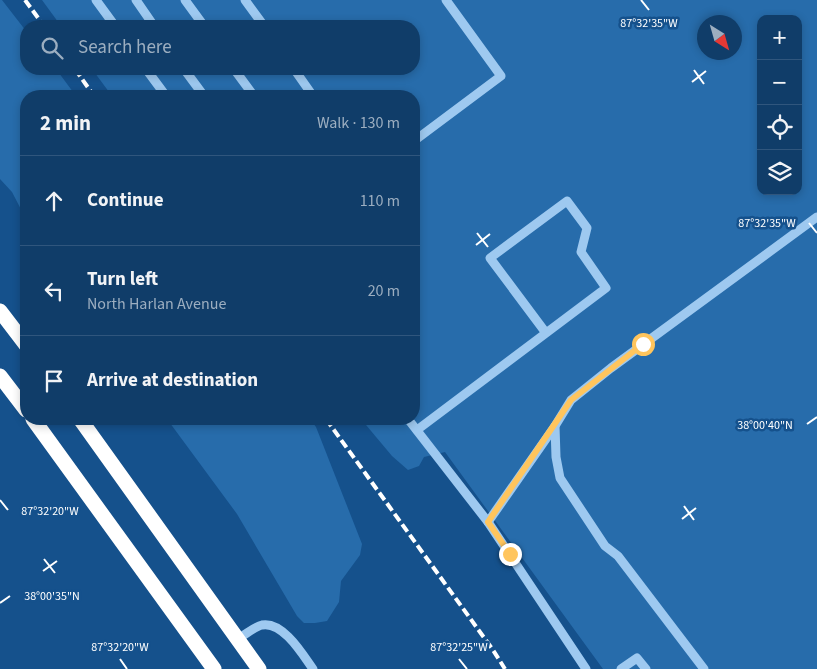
<!DOCTYPE html>
<html lang="en">
<head>
<meta charset="utf-8">
<style>
	body { margin:0; font-family:"Source Sans 3",sans-serif; background:#1e4871; color:#f1f3f6 }
	.controls { position:absolute; right:15px; top:15px; display:grid; overflow:hidden; border-radius:10px; box-shadow:0 2px 8px #0003 }
	.controls button { width:45px; height:45px; display:grid; place-items:center; padding:0; border:0; border-bottom:1px solid #30567d; background:#103d69; color:#f1f3f6; font:25px sans-serif }
	.compass { position:absolute; left:697px; top:15px; width:45px; height:45px; border-radius:50%; background:#103d69; box-shadow:0 2px 8px #0003; rotate:143deg }
	.stop { position:absolute; width:15px; height:15px; margin:-11px; border:4px solid #ffc55d; border-radius:50%; background:#fff }
	.stop.end { background:#ffc55d; border-color:#fff; box-shadow:0 1px 5px #0008 }
	.list { margin:0; padding:0; list-style:none }
	h2 { display:flex; justify-content:space-between; align-items:center; height:65px; margin:0; padding:0 20px; font-size:21px }
	h2 small { font-size:16px; font-weight:400; color:#9caec0 }
	.list li { display:grid; grid-template-columns:32px 1fr auto; gap:15px; align-items:center; box-sizing:border-box; height:90px; padding:0 20px; border-top:1px solid #30567d }
	.list b { display:block; font-size:19px; white-space:nowrap }
	.list p { margin:0; font-size:16px; white-space:nowrap; color:#9caec0 }
	.list em { font-size:16px; font-style:normal; color:#9caec0 }
	.icon { flex:none; width:28px; height:28px; fill:none; stroke:currentColor; stroke-width:2; stroke-linecap:round; stroke-linejoin:round }
	.map { position:relative; flex:none; width:817px; height:669px; overflow:hidden }
	.search { position:absolute; background:#103d69; box-shadow:0 2px 8px #0003; left:20px; top:20px; width:400px; height:55px; display:flex; align-items:center; gap:12px; box-sizing:border-box; padding:0 18px; border-radius:20px; color:#9caec0; font-size:19px }
	.panel { position:absolute; background:#103d69; box-shadow:0 2px 8px #0003; left:20px; top:90px; width:400px; height:335px; border-radius:20px }
	.map>svg:first-child { display:block }
	.green { fill:#276cab; fill-rule:evenodd }
	.lines { fill:none; stroke-linecap:round; stroke-linejoin:round }
	.minor { stroke:#9ec9f0; stroke-width:9 }
	.highway { stroke:#fff; stroke-width:15 }
	.rail { stroke:#fff; stroke-width:4; stroke-dasharray:9 4; stroke-linecap:butt }
	.route { stroke:#ffc55d; stroke-width:6 }
	.ticks { fill:none; stroke:#fff; stroke-width:2 }
	.ticks-label { font-size:12px; text-anchor:middle; fill:#fff; stroke:#15518c; stroke-width:5; stroke-linejoin:round; paint-order:stroke }
</style>
</head>
<body>
<div class="map">
<svg width="817" height="669" viewBox="0 0 817 669">
	<rect width="100%" height="100%" fill="#15518c"/>
	<g class="green">
		<polygon points="0,0 2,0 26,31 26,69 56,69 76,96 26,96 26,219 12,192 0,179"/>
		<path d="M42 0H817V669H603L445 452 424 457 419 466 408 470 392 456 361 419H414V96H112L92 69H414V26H61ZM761 19H798V191H761ZM704 22H734V52H704Z"/>
		<polygon points="167,419 310,419 316,427 362,544 360,555 341,581 339,602 327,621 315,623 304,623 297,616 237,514"/>
	</g>
	<g class="lines">
		<g class="minor">
			<polyline points="96,0 115,26"/>
			<polyline points="136,0 154,26"/>
			<polyline points="185,0 204,26"/>
			<polyline points="245,0 264,26"/>
			<polyline points="146,69 166,96"/>
			<polyline points="184,69 204,96"/>
			<polyline points="234,69 254,96"/>
			<polyline points="294,69 313,96"/>
			<polyline points="414,141 501,76 446,0"/>
			<polyline points="408,419 488,522 586,669"/>
			<polyline points="417,430 606,288 581,252 587,228 567,201 490,258 546,333"/>
			<polyline points="488,522 555,426"/>
			<path d="M237 639C245 635 254 627 262 625 283 621 303 655 313 669"/>
			<polyline points="621,669 637,658 646,669"/>
			<polyline points="704,669 618,556 605,546 560,478 556,457 555,426 571,400 611,368 817,217"/>
		</g>
		<g class="highway">
			<polyline points="0,311 26,345"/>
			<polyline points="0,376 26,410"/>
			<polyline points="33,419 214,669"/>
			<polyline points="80,419 259,669"/>
		</g>
		<g class="rail">
			<polyline points="25,0 44,26"/>
			<polyline points="75,69 94,96"/>
			<polyline points="326,419 493,650 505,669"/>
		</g>
	</g>
	<g class="lines">
		<polyline class="route" points="510,554 488,522 571,400 643,344"/>
	</g>
	<path class="ticks" d="M641 0 649 10M694 70 704 84M692 82 706 71M809 223 817 233M477 233 488 247M476 245 490 234M807 424 817 417M0 500 8 510M684 506 694 520M682 519 696 508M44 559 55 573M43 571 57 561M0 603 10 596M120 659 127 669M459 659 467 669"/>
	<g class="ticks-label">
		<text x="649" y="27">87°32'35"W</text>
		<text x="767" y="227">87°32'35"W</text>
		<text x="765" y="429">38°00'40"N</text>
		<text x="50" y="515">87°32'20"W</text>
		<text x="52" y="600">38°00'35"N</text>
		<text x="120" y="651">87°32'20"W</text>
		<text x="459" y="651">87°32'25"W</text>
	</g>
</svg>
<div class="controls">
<button>+</button>
<button>−</button>
<button><svg class="icon" aria-label="locate" viewBox="0 0 24 24"><circle cx="12" cy="12" r="6"/><path d="M12 2v4M12 18v4M2 12h4M18 12h4"/></svg></button>
<button><svg class="icon" aria-label="layers" viewBox="0 0 24 24"><path d="M12 4l9 5-9 5-9-5zM3 14l9 5 9-5"/></svg></button>
</div>
<svg class="compass" viewBox="-18 -18 36 36"><path d="M0-13l5 13h-10z" fill="#e53935"/><path d="M0 13l5-13h-10z" fill="#9caec0"/></svg>
<div class="stop" style="left:643px;top:344px"></div>
<div class="stop end" style="left:510px;top:554px"></div>
<div class="search"><svg class="icon" aria-label="search" viewBox="0 0 24 24"><circle cx="10" cy="10" r="6"/><path d="M15 15l6 6"/></svg>Search here</div>
<section class="panel">
<h2>2 min<small>Walk · 130 m</small></h2>
<ul class="list">
<li><svg class="icon" aria-label="ahead" viewBox="0 0 24 24"><path d="M12 20V5M6 11l6-6 6 6"/></svg><div><b>Continue</b></div><em>110 m</em></li>
<li><svg class="icon" aria-label="left" viewBox="0 0 24 24"><path d="M17 20v-9H6M10 6l-5 5 5 5"/></svg><div><b>Turn left</b><p>North Harlan Avenue</p></div><em>20 m</em></li>
<li><svg class="icon" aria-label="arrive" viewBox="0 0 24 24"><path d="M6 21V4h12l-3 4 3 4H6"/></svg><div><b>Arrive at destination</b></div></li>
</ul>
</section>
</div>
</body>
</html>
